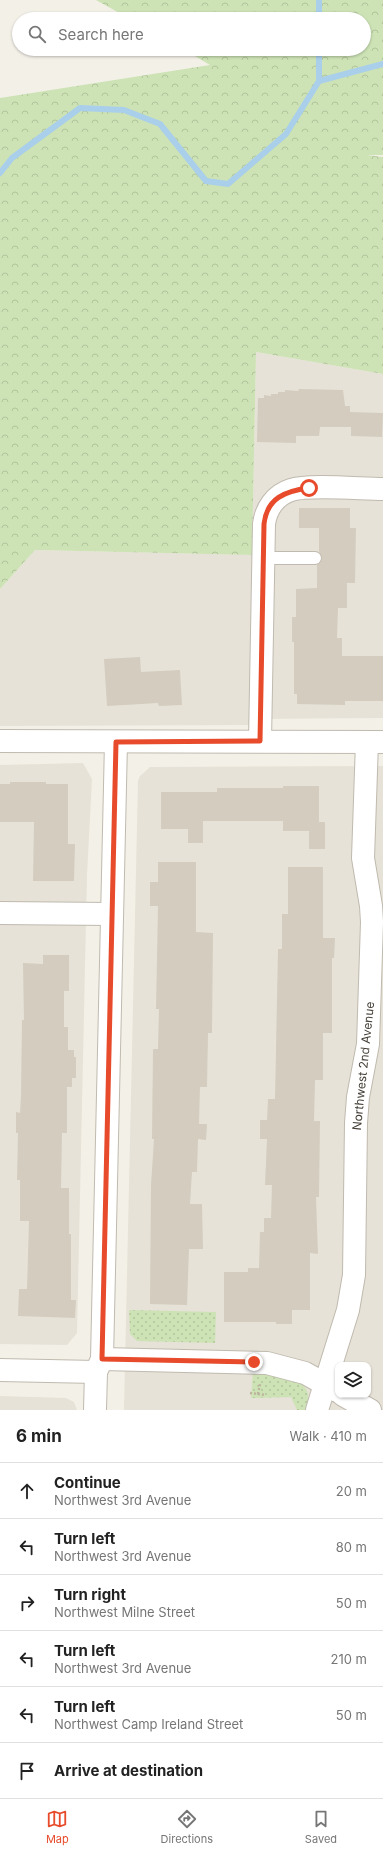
<!DOCTYPE html>
<html lang="en">
<head>
<meta charset="utf-8">
<style>
	body { margin:0; font-family:Inter,sans-serif; background:#f6f6f6; color:#222 }
	.controls { position:absolute; right:12px; bottom:12px; display:grid; overflow:hidden; border-radius:8px; box-shadow:0 1px 3px #0004 }
	.controls button { width:36px; height:36px; display:grid; place-items:center; padding:0; border:0; border-bottom:1px solid #e0e0e0; background:#fff; color:#222; font:20px sans-serif }
	.stop { position:absolute; width:12px; height:12px; margin:-9px; border:3px solid #e74b2b; border-radius:50%; background:#fff }
	.stop.end { background:#e74b2b; border-color:#fff; box-shadow:0 1px 4px #0008 }
	.list { margin:0; padding:0; list-style:none }
	h2 { display:flex; justify-content:space-between; align-items:center; height:52px; margin:0; padding:0 16px; font-size:17px }
	h2 small { font-size:13px; font-weight:400; color:#767676 }
	.list li { display:grid; grid-template-columns:26px 1fr auto; gap:12px; align-items:center; box-sizing:border-box; height:56px; padding:0 16px; border-top:1px solid #e0e0e0 }
	.list b { display:block; font-size:15px; white-space:nowrap }
	.list p { margin:0; font-size:13px; white-space:nowrap; color:#767676 }
	.list em { font-size:13px; font-style:normal; color:#767676 }
	.icon { flex:none; width:22px; height:22px; fill:none; stroke:currentColor; stroke-width:2; stroke-linecap:round; stroke-linejoin:round }
	.map { position:relative; flex:none; width:383px; height:1410px; overflow:hidden }
	.search { position:absolute; background:#fff; box-shadow:0 1px 3px #0004; left:12px; right:12px; top:12px; height:44px; display:flex; align-items:center; gap:10px; box-sizing:border-box; padding:0 14px; border-radius:22px; color:#767676; font-size:15px }
	.sheet { height:388px; background:#fff }
	nav { display:flex; justify-content:space-around; align-items:center; box-sizing:border-box; height:56px; border-top:1px solid #e0e0e0; background:#fff; font-size:11px; color:#767676 }
	nav a { display:grid; justify-items:center; gap:2px }
	nav .on { color:#e74b2b }
	.map>svg:first-child { display:block }
	.residential { fill:#e6e2d7; fill-rule:evenodd }
	.green { fill:url(#green-dots) }
	.forest { fill:url(#forest-crowns) }
	.lines { fill:none; stroke-linecap:round; stroke-linejoin:round }
	.stream { stroke:#aacfea; stroke-width:6 }
	.building { fill:#d3ccbf }
	.service-casing { stroke:#c0baaf; stroke-width:14 }
	.minor-casing { stroke:#c0baaf; stroke-width:24 }
	.path { stroke:#beb39e; stroke-width:2.5; stroke-dasharray:2 2; stroke-linecap:butt }
	.service { stroke:#fff; stroke-width:12 }
	.minor { stroke:#fff; stroke-width:22 }
	.route { stroke:#e74b2b; stroke-width:5 }
	.labels { text-anchor:middle; dominant-baseline:central; stroke-width:3.5; stroke-linejoin:round; paint-order:stroke }
	.street-label { font-size:12px; fill:#454038; stroke:#fff }
</style>
</head>
<body>
<div class="map">
<svg width="383" height="1410" viewBox="0 0 383 1410">
	<defs>
		<pattern id="green-dots" width="8" height="8" patternUnits="userSpaceOnUse"><rect width="8" height="8" fill="#cde3b5"/><path d="M2 2h.1M6 6h.1" fill="none" stroke="#b1c49c" stroke-width="1.8" stroke-linecap="round"/></pattern>
		<pattern id="forest-crowns" width="20" height="18" patternUnits="userSpaceOnUse"><rect width="20" height="18" fill="#cde3b5"/><path d="M2 6a3 3 0 1 1 6 0M12 15a3 3 0 1 1 6 0" fill="none" stroke="#b1c49c"/></pattern>
	</defs>
	<rect width="100%" height="100%" fill="#f3f0e8"/>
	<g class="residential">
		<polygon points="256,352 383,374 383,718 250,719 250,725 0,726 0,589 35,550 252,555"/>
		<polygon points="83,763 92,779 87,875 77,1333 67,1345 0,1344 0,765"/>
		<path d="M383 766V1410H124L138 781 140 776 150 767ZM338 1365H368V1395H338Z"/>
		<polygon points="0,1396 66,1398 74,1402 77,1410 0,1410"/>
	</g>
	<g class="green">
		<polygon points="129,1310 216,1312 215,1343 137,1341 130,1334"/>
		<path d="M253 1372C268 1374 305 1375 308 1394 309 1399 307 1405 307 1410H297L291 1397 251 1398Z"/>
	</g>
	<polygon class="forest" points="96,0 383,0 383,155 367,155 383,157 383,374 256,352 252,555 35,550 0,589 0,98 210,65 183,49 364,49 364,19 130,19"/>
	<g class="lines">
		<g class="stream">
			<polyline points="319,0 319,19"/>
			<polyline points="319,81 383,64"/>
			<polyline points="0,173 12,158 80,108 124,110 160,124 206,181 228,184 286,134 319,81 319,49"/>
		</g>
	</g>
	<g class="building">
		<polygon points="299,389 343,390 345,406 350,406 350,412 383,413 382,437 351,436 351,427 320,427 319,436 296,436 296,443 257,442 258,398 264,398 264,395 271,396 271,394 278,394 278,392 285,392 285,390 298,391"/>
		<polygon points="299,508 350,508 350,528 356,528 355,583 347,583 347,608 338,608 337,638 342,638 342,656 383,656 383,701 345,701 345,705 297,704 297,694 294,694 294,642 292,642 292,617 296,617 296,589 317,588 317,565 321,562 322,558 319,551 319,528 299,528"/>
		<polygon points="140,657 141,672 180,670 182,705 159,706 158,703 107,706 104,659"/>
		<polygon points="10,782 46,782 46,784 68,784 68,844 75,844 74,881 33,881 34,822 0,822 0,784 10,784"/>
		<polygon points="283,786 319,786 319,822 325,822 325,849 309,849 309,831 283,831 283,821 203,821 203,843 188,843 188,829 161,829 161,792 217,792 217,788 283,788"/>
		<polygon points="158,862 196,862 196,932 213,933 212,1033 208,1033 207,1087 200,1087 199,1124 207,1124 206,1140 198,1139 197,1172 192,1172 190,1204 202,1204 203,1249 189,1249 187,1305 150,1304 151,1185 154,1139 152,1139 153,1049 158,1049 159,1009 156,1009 158,906 150,906 150,882 158,882"/>
		<polygon points="288,867 323,867 323,938 335,938 334,958 332,958 332,1033 323,1033 323,1080 315,1080 314,1121 320,1121 319,1197 316,1197 318,1254 310,1253 310,1310 292,1310 292,1324 276,1324 276,1322 224,1322 224,1272 248,1272 248,1268 259,1268 260,1232 264,1232 264,1218 271,1218 272,1185 265,1185 267,1139 260,1139 260,1120 267,1120 268,1099 275,1099 278,949 282,949 282,914 288,914"/>
		<polygon points="43,955 69,955 69,991 64,991 64,1027 68,1027 68,1050 74,1050 74,1057 76,1057 76,1078 72,1078 72,1087 67,1087 67,1133 62,1133 61,1188 69,1188 69,1234 71,1234 71,1300 76,1300 75,1318 18,1316 19,1289 27,1289 29,1221 20,1221 20,1180 17,1180 18,1133 16,1133 16,1112 20,1113 21,1096 22,1020 24,1020 23,963 43,964"/>
	</g>
	<g class="lines">
		<g class="service-casing">
			<polyline id="service" points="263,558 315,558"/>
		</g>
		<g class="minor-casing">
			<g id="minor">
				<polyline points="0,741 383,742"/>
				<path d="M260 741 264 524C266 509 275 495 291 490 309 484 361 489 383 489"/>
				<polyline points="0,913 111,914"/>
				<polyline points="102,1359 267,1363 305,1373 337,1391"/>
				<polyline points="0,1370 96,1372"/>
				<polyline points="343,1395 370,1410"/>
				<polyline points="95,1410 96,1372 102,1359 116,742"/>
				<polyline points="317,1410 348,1310 354,1275 356,1123 358,1097 368,1044 372,922 371,906 363,858 367,742"/>
			</g>
		</g>
		<g class="path">
			<polyline points="250,1393 265,1395"/>
			<polyline points="258,1394 260,1384"/>
		</g>
		<use href="#service" class="service"/>
		<use href="#minor" class="minor"/>
	</g>
	<g class="lines">
		<path class="route" d="M254 1362 102 1359 116 742 260 741 264 524C267 498 285 491 309 488"/>
	</g>
	<g class="labels">
		<g class="street-label">
			<text transform="translate(363 1066) rotate(-84)">Northwest 2nd Avenue</text>
		</g>
	</g>
</svg>
<div class="controls">
<button><svg class="icon" aria-label="layers" viewBox="0 0 24 24"><path d="M12 4l9 5-9 5-9-5zM3 14l9 5 9-5"/></svg></button>
</div>
<div class="stop" style="left:309px;top:488px"></div>
<div class="stop end" style="left:254px;top:1362px"></div>
<div class="search"><svg class="icon" aria-label="search" viewBox="0 0 24 24"><circle cx="10" cy="10" r="6"/><path d="M15 15l6 6"/></svg>Search here</div>
</div>
<section class="sheet">
<h2>6 min<small>Walk · 410 m</small></h2>
<ul class="list">
<li><svg class="icon" aria-label="ahead" viewBox="0 0 24 24"><path d="M12 20V5M6 11l6-6 6 6"/></svg><div><b>Continue</b><p>Northwest 3rd Avenue</p></div><em>20 m</em></li>
<li><svg class="icon" aria-label="left" viewBox="0 0 24 24"><path d="M17 20v-9H6M10 6l-5 5 5 5"/></svg><div><b>Turn left</b><p>Northwest 3rd Avenue</p></div><em>80 m</em></li>
<li><svg class="icon" aria-label="right" viewBox="0 0 24 24"><path d="M7 20v-9h11M14 6l5 5-5 5"/></svg><div><b>Turn right</b><p>Northwest Milne Street</p></div><em>50 m</em></li>
<li><svg class="icon" aria-label="left" viewBox="0 0 24 24"><path d="M17 20v-9H6M10 6l-5 5 5 5"/></svg><div><b>Turn left</b><p>Northwest 3rd Avenue</p></div><em>210 m</em></li>
<li><svg class="icon" aria-label="left" viewBox="0 0 24 24"><path d="M17 20v-9H6M10 6l-5 5 5 5"/></svg><div><b>Turn left</b><p>Northwest Camp Ireland Street</p></div><em>50 m</em></li>
<li><svg class="icon" aria-label="arrive" viewBox="0 0 24 24"><path d="M6 21V4h12l-3 4 3 4H6"/></svg><div><b>Arrive at destination</b></div></li>
</ul>
</section>
<nav>
<a class="on"><svg class="icon" aria-label="map" viewBox="0 0 24 24"><path d="M3 6l6-2 6 2 6-2v14l-6 2-6-2-6 2zM9 4v14M15 6v14"/></svg>Map</a>
<a><svg class="icon" aria-label="directions" viewBox="0 0 24 24"><path d="M12 3l9 9-9 9-9-9zM9 14v-3h6M13 9l2 2-2 2"/></svg>Directions</a>
<a><svg class="icon" aria-label="saved" viewBox="0 0 24 24"><path d="M7 4h10v16l-5-4-5 4z"/></svg>Saved</a>
</nav>
</body>
</html>
